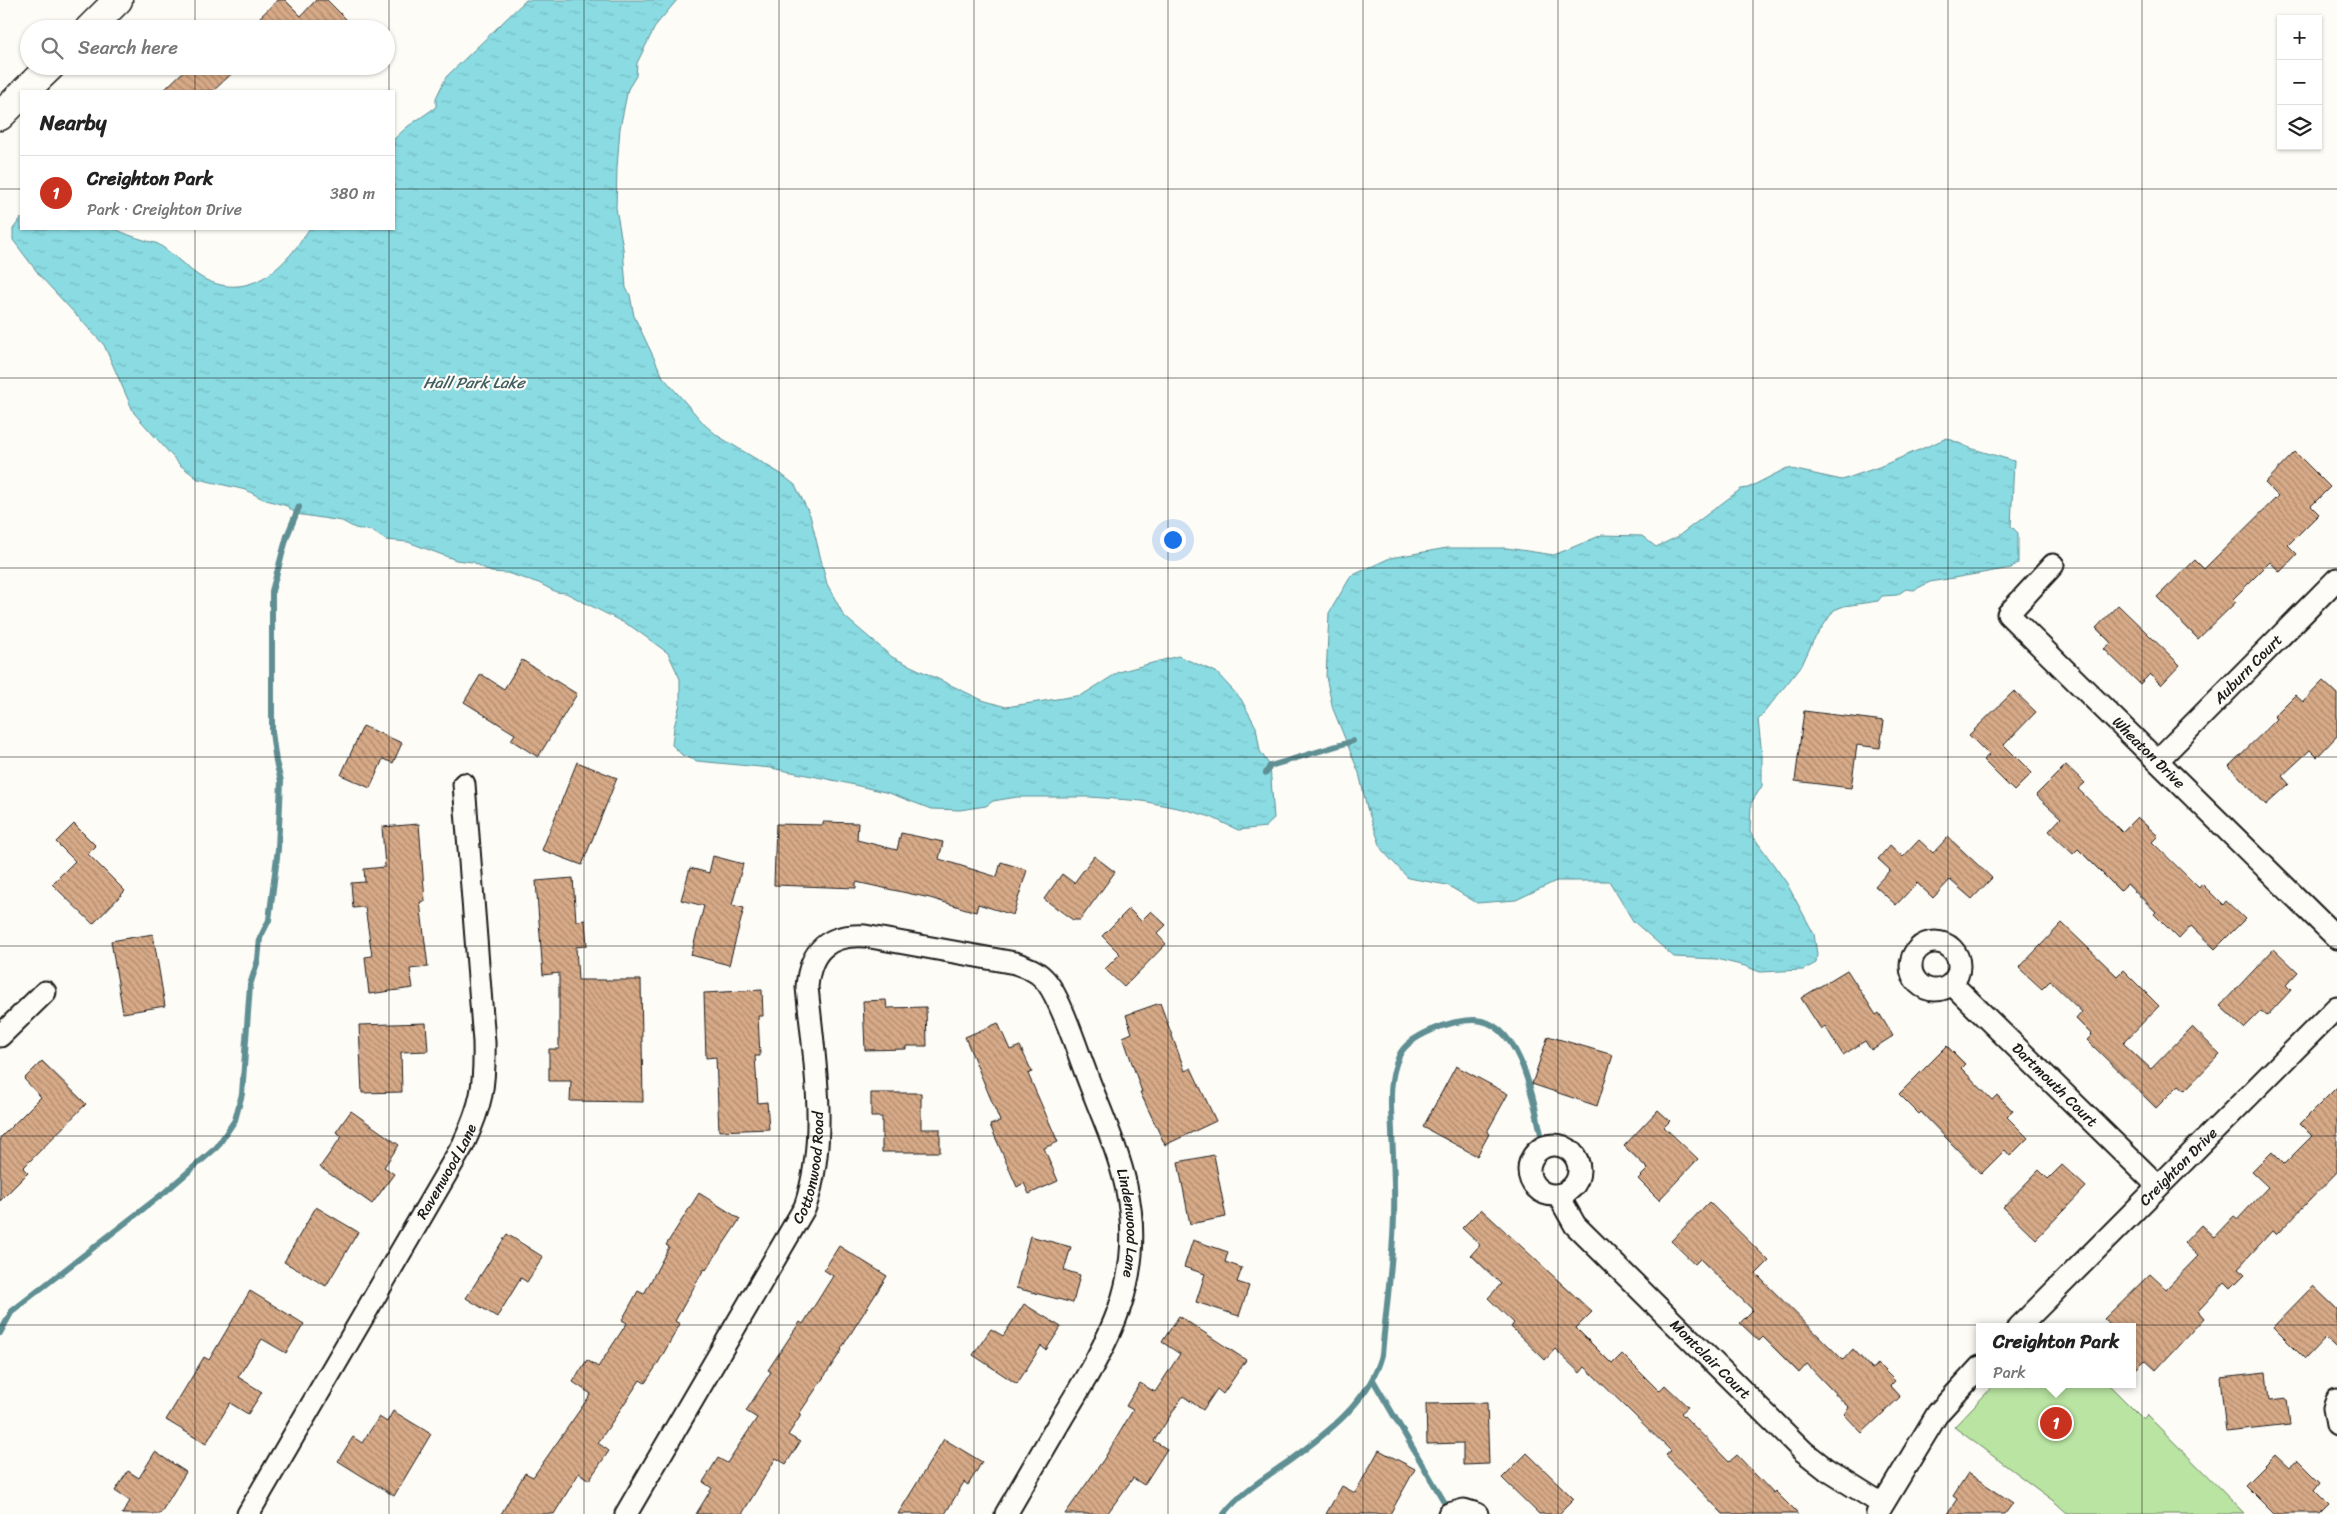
<!DOCTYPE html>
<html lang="en">
<head>
<meta charset="utf-8">
<style>
	body { margin:0; font-family:Sriracha,sans-serif; background:#f2f2f2; color:#222 }
	.controls { position:absolute; right:15px; top:15px; display:grid; overflow:hidden; border-radius:0px; box-shadow:0 1px 4px #0004 }
	.controls button { width:45px; height:45px; display:grid; place-items:center; padding:0; border:0; border-bottom:1px solid #e0e0e0; background:#fff; color:#222; font:25px sans-serif }
	.you { position:absolute; left:1172px; top:539px; width:18px; height:18px; margin:-12px; border:4px solid #fff; border-radius:50%; background:#1a73e8; box-shadow:0 0 0 8px #1a73e833 }
	.badge { display:grid; place-items:center; width:32px; height:32px; border-radius:50%; background:#c8321e; color:#fff; font-size:16px; font-weight:700 }
	.pin { position:absolute; translate:-50% -50%; border:2px solid #fff; box-shadow:0 1px 5px #0006 }
	.popup { position:absolute; left:1976px; top:1323px; width:160px; height:65px; box-sizing:border-box; display:grid; place-content:center; border-radius:0px; background:#fff; filter:drop-shadow(0 1px 4px #0005); font-size:16px; white-space:nowrap; color:#767676 }
	.popup b { font-size:19px; color:#222 }
	.popup::after { content:''; position:absolute; left:50%; top:100%; margin-left:-10px; border:10px solid transparent; border-top-color:#fff }
	.list { margin:0; padding:0; list-style:none }
	h2 { display:flex; justify-content:space-between; align-items:center; height:65px; margin:0; padding:0 20px; font-size:21px }
	h2 small { font-size:16px; font-weight:400; color:#767676 }
	.list li { display:grid; grid-template-columns:32px 1fr auto; gap:15px; align-items:center; box-sizing:border-box; height:75px; padding:0 20px; border-top:1px solid #e0e0e0 }
	.list b { display:block; font-size:19px; white-space:nowrap }
	.list p { margin:0; font-size:16px; white-space:nowrap; color:#767676 }
	.list em { font-size:16px; font-style:normal; color:#767676 }
	.icon { flex:none; width:28px; height:28px; fill:none; stroke:currentColor; stroke-width:2; stroke-linecap:round; stroke-linejoin:round }
	.map { position:relative; flex:none; width:2337px; height:1514px; overflow:hidden }
	.search { position:absolute; background:#fff; box-shadow:0 1px 4px #0004; left:20px; top:20px; width:375px; height:55px; display:flex; align-items:center; gap:12px; box-sizing:border-box; padding:0 18px; border-radius:28px; color:#767676; font-size:19px }
	.panel { position:absolute; background:#fff; box-shadow:0 1px 4px #0004; left:20px; top:90px; width:375px; height:140px; border-radius:0px }
	.map>svg:first-child { display:block }
	.park { fill:#b9e4a2; stroke:#6a805f }
	.water { fill:url(#water-ripples); stroke:#5e8f93 }
	.lines { fill:none; stroke-linecap:round; stroke-linejoin:round }
	.stream { stroke:#5e8f93; stroke-width:6 }
	.building { fill:url(#building-back-hatch); stroke:#1c1c1c }
	.minor-casing { stroke:#1c1c1c; stroke-width:25 }
	.tertiary-casing { stroke:#1c1c1c; stroke-width:31 }
	.minor { stroke:#fdfcf7; stroke-width:21 }
	.tertiary { stroke:#fdfcf7; stroke-width:28 }
	.grid { fill:none; stroke:#1c1c1c; stroke-width:1; stroke-opacity:0.55 }
	.labels { text-anchor:middle; dominant-baseline:central; stroke-width:4.5; stroke-linejoin:round; paint-order:stroke }
	.street-label { font-size:15px; fill:#1c1c1c; stroke:#fdfcf7 }
	.water-label { font-size:16px; font-style:italic; fill:#425f61; stroke:#fdfcf7 }
</style>
</head>
<body>
<div class="map">
<svg width="2337" height="1514" viewBox="0 0 2337 1514">
	<defs>
		<pattern id="water-ripples" width="26" height="14" patternUnits="userSpaceOnUse" patternTransform="scale(1.25)"><rect width="26" height="14" fill="#8adbe2"/><path d="M2 4q2-2 4 0t4 0M15 11q2-2 4 0t4 0" fill="none" stroke="#76bbc1"/></pattern>
		<pattern id="building-back-hatch" width="6" height="6" patternUnits="userSpaceOnUse" patternTransform="scale(1.25)"><rect width="6" height="6" fill="#d7aa88"/><path d="M-1 5l2 2M0 0l6 6M5-1l2 2" fill="none" stroke="#ae8a6e"/></pattern>
	</defs>
	<rect width="100%" height="100%" fill="#fdfcf7"/>
	<filter id="ink" filterUnits="userSpaceOnUse"><feTurbulence type="fractalNoise" baseFrequency=".02" numOctaves="2"/><feDisplacementMap in="SourceGraphic" scale="10" xChannelSelector="R" yChannelSelector="G"/><feConvolveMatrix kernelMatrix="1 2 1 2 8 2 1 2 1" color-interpolation-filters="sRGB"/></filter>
	<g filter="url(#ink)">
		<polygon class="park" points="1995,1384 2108,1384 2143,1419 2147,1415 2245,1514 2068,1514 2056,1503 1954,1427"/>
		<g class="water">
			<path d="M526 0H677L656 25 637 63 636 76 628 89 620 128 617 168 616 208 623 248 626 288 630 295 634 316 663 377 705 425 718 436 781 474 795 485 810 515 827 584 844 616 892 657 982 700 1006 707 1082 695 1119 672 1178 656 1216 672 1241 699 1256 727 1260 751 1270 766 1274 818 1266 827 1238 830 1211 817 1187 810 1142 801 1090 797H1017L993 801 986 806 960 810 931 809 889 793 837 781 771 768 697 761 682 755 672 745 674 727 680 704V679L668 653 632 627 566 593 556 592 539 583 507 573 491 572 473 562 456 560 408 542 386 540 372 531 355 528 342 521 296 514 287 506 263 499 246 490 198 479 180 465 134 413 104 345 41 277 13 240V229L21 218V229H116C125 234 134 237 144 240 149 242 154 242 158 244 174 254 188 270 204 279 251 302 286 266 309 229H394V139L407 127 436 107V98L446 77Z"/>
			<polygon points="1947,438 1970,448 2014,461 2011,526 2018,533 2018,563 2011,568 1930,582 1914,590 1906,589 1897,595 1882,596 1878,601 1844,606 1834,610 1813,641 1802,665 1758,720 1762,755 1762,786 1751,803 1750,832 1786,882 1814,934 1817,954 1816,963 1803,970 1760,972 1745,966 1716,959 1674,957 1633,921 1609,881 1556,881 1516,900 1477,903 1447,885 1408,878 1382,850 1367,808 1359,773 1333,709 1326,677 1329,613 1351,576 1390,558 1447,548 1507,548 1554,555 1602,535 1642,536 1656,547 1677,537 1741,489 1748,488 1787,468 1842,480 1879,467"/>
		</g>
		<g class="lines">
			<g class="stream">
				<polyline points="1266,773 1270,766 1353,741"/>
				<polyline points="0,1333 12,1311 165,1192 217,1147 235,1120 242,1094 250,985 258,960 260,938 269,920 278,849 281,781 276,762 272,732 272,591 287,536 299,507"/>
				<polyline points="1373,1380 1449,1510"/>
				<path d="M1224 1514C1241 1492 1266 1477 1289 1461 1326 1434 1370 1401 1382 1355 1386 1308 1393 1261 1394 1215 1395 1187 1393 1159 1392 1131 1391 1105 1388 1081 1399 1056 1408 1035 1452 1020 1474 1020 1524 1021 1535 1111 1544 1148"/>
			</g>
		</g>
		<g class="building">
			<polygon points="278,0 285,0 301,16 316,0 327,0 356,29 268,29 258,19"/>
			<polygon points="189,66 240,66 213,91 163,91"/>
			<polygon points="2295,452 2330,487 2311,506 2319,514 2288,545 2297,554 2280,572 2270,562 2233,599 2236,602 2198,639 2157,597 2195,560 2204,569 2278,496 2265,483"/>
			<polygon points="2118,605 2180,665 2161,685 2150,674 2140,684 2104,649 2111,643 2096,628"/>
			<polygon points="522,660 577,694 538,757 511,740 515,734 464,702 481,674 504,689"/>
			<polygon points="2323,681 2337,694 2337,736 2317,757 2310,750 2282,776 2289,784 2266,805 2229,766 2277,719 2274,716 2295,695 2303,702"/>
			<polygon points="2014,691 2036,712 2004,745 2032,773 2014,791 1983,760 1989,755 1969,735"/>
			<polygon points="1804,711 1884,721 1880,748 1857,745 1851,788 1795,781"/>
			<polygon points="363,726 402,743 393,763 383,759 370,788 341,775"/>
			<polygon points="577,762 617,778 582,865 542,850"/>
			<polygon points="2066,765 2085,783 2078,789 2122,832 2137,817 2158,836 2152,842 2199,888 2202,884 2223,905 2226,901 2245,919 2215,949 2191,926 2179,939 2154,914 2156,912 2127,884 2120,891 2078,849 2073,854 2049,831 2061,818 2036,795"/>
			<polygon points="823,822 858,823 857,840 897,850 901,833 943,842 939,859 997,877 1001,862 1027,870 1013,915 978,904 976,912 930,898 856,882 856,888 774,885 776,824 823,825"/>
			<polygon points="74,824 96,846 88,854 125,891 93,924 52,884 75,861 56,842"/>
			<polygon points="419,824 425,901 420,902 428,967 410,969 413,988 369,994 365,957 372,956 365,907 353,908 351,883 365,882 364,869 385,867 382,827"/>
			<polygon points="1948,837 1992,878 1972,899 1950,880 1933,898 1917,883 1896,905 1875,886 1890,870 1878,859 1890,845 1903,857 1919,840 1933,853"/>
			<polygon points="713,856 743,864 732,905 744,908 729,965 691,955 704,906 681,900 690,868 709,873"/>
			<polygon points="1094,856 1115,872 1080,920 1073,920 1044,899 1062,874 1074,883"/>
			<polygon points="573,878 576,921 585,920 587,946 576,947 578,980 641,980 643,1102 570,1101 571,1081 549,1081 549,1049 559,1049 559,973 543,975 536,881"/>
			<polygon points="1129,909 1141,921 1151,911 1166,925 1157,934 1166,944 1124,987 1105,969 1120,954 1102,936"/>
			<polygon points="2062,923 2117,976 2123,970 2159,1006 2123,1043 2151,1069 2192,1027 2220,1054 2185,1090 2179,1085 2156,1108 2087,1040 2092,1035 2076,1019 2082,1012 2050,981 2042,989 2019,968"/>
			<polygon points="153,934 165,1006 123,1013 111,941"/>
			<polygon points="2274,949 2298,972 2286,985 2291,990 2267,1016 2261,1011 2244,1028 2220,1006"/>
			<polygon points="1847,970 1876,1015 1879,1013 1893,1036 1871,1050 1865,1041 1843,1055 1825,1026 1821,1029 1801,998"/>
			<polygon points="762,990 763,1016 758,1016 760,1056 755,1056 758,1103 767,1102 769,1129 719,1131 716,1057 706,1058 704,993"/>
			<polygon points="886,1000 887,1008 926,1007 927,1046 906,1046 906,1049 865,1050 863,1001"/>
			<polygon points="1160,1003 1185,1071 1191,1068 1216,1121 1165,1145 1140,1092 1142,1092 1123,1037 1132,1033 1126,1015"/>
			<polygon points="426,1023 428,1051 401,1052 402,1092 362,1093 359,1025"/>
			<polygon points="998,1023 1010,1050 1020,1046 1032,1072 1028,1074 1058,1142 1044,1148 1058,1181 1029,1194 1024,1183 1017,1187 990,1125 1000,1121 965,1037"/>
			<polygon points="1548,1036 1613,1055 1597,1106 1532,1084"/>
			<polygon points="1947,1046 1965,1064 1961,1068 1992,1100 1997,1095 2013,1111 2007,1117 2028,1138 2010,1156 2005,1150 1981,1174 1921,1112 1919,1114 1899,1094"/>
			<polygon points="42,1061 86,1104 23,1168 28,1173 0,1201 0,1138 41,1097 24,1079"/>
			<polygon points="1456,1066 1508,1094 1487,1132 1489,1134 1477,1156 1423,1127"/>
			<polygon points="2337,1087 2337,1172 2276,1235 2272,1231 2238,1268 2245,1274 2231,1288 2225,1282 2198,1311 2204,1318 2156,1370 2145,1360 2132,1373 2132,1327 2112,1327 2104,1319 2150,1274 2166,1289 2198,1256 2184,1243 2201,1225 2214,1237 2234,1216 2238,1219 2268,1187 2252,1172 2272,1152 2284,1164 2312,1136 2300,1124"/>
			<polygon points="871,1093 921,1093 921,1129 940,1129 940,1152 882,1152 882,1117 871,1117"/>
			<polygon points="1658,1110 1670,1121 1664,1127 1698,1159 1659,1200 1638,1179 1648,1169 1624,1146"/>
			<polygon points="351,1111 399,1145 384,1167 394,1174 372,1204 320,1167 342,1136 336,1132"/>
			<polygon points="1214,1155 1226,1217 1190,1224 1178,1162"/>
			<polygon points="2062,1165 2086,1187 2036,1239 2003,1207 2039,1170 2048,1179"/>
			<polygon points="699,1193 740,1219 706,1270 704,1269 675,1321 680,1324 657,1365 645,1383 640,1380 598,1443 609,1451 589,1480 579,1473 554,1514 501,1514 525,1473 533,1477 591,1394 573,1382 587,1360 598,1367 627,1323 622,1320 638,1291 644,1294 669,1247 666,1245"/>
			<polygon points="1709,1202 1769,1261 1756,1274 1843,1360 1853,1349 1872,1369 1878,1364 1895,1381 1890,1386 1900,1397 1862,1433 1844,1414 1849,1408 1807,1364 1799,1373 1763,1337 1759,1341 1740,1323 1753,1310 1700,1259 1695,1264 1671,1241"/>
			<polygon points="316,1207 358,1232 326,1286 284,1262"/>
			<polygon points="1481,1209 1592,1312 1576,1328 1612,1364 1622,1354 1659,1391 1665,1385 1688,1407 1681,1413 1729,1462 1737,1455 1773,1493 1775,1491 1798,1514 1723,1514 1666,1455 1671,1451 1585,1367 1580,1373 1555,1349 1545,1360 1511,1327 1514,1323 1488,1298 1501,1284 1471,1255 1480,1245 1462,1228"/>
			<polygon points="507,1234 543,1257 527,1282 521,1278 497,1317 466,1298"/>
			<polygon points="1030,1236 1071,1247 1064,1270 1080,1275 1073,1303 1016,1288"/>
			<polygon points="1193,1240 1228,1252 1225,1262 1242,1268 1237,1282 1249,1286 1239,1316 1196,1302 1205,1274 1184,1267"/>
			<polygon points="839,1246 887,1276 841,1349 842,1350 799,1414 801,1415 788,1435 800,1442 786,1464 776,1458 742,1514 696,1514 712,1488 703,1482 718,1458 727,1463 757,1418 746,1411 771,1372 768,1370 800,1322 803,1324 833,1276 824,1270"/>
			<polygon points="2313,1286 2337,1309 2337,1350 2325,1338 2305,1359 2273,1327"/>
			<polygon points="250,1291 304,1324 286,1353 262,1339 238,1377 262,1392 248,1414 230,1403 206,1444 166,1420 204,1357 209,1360"/>
			<polygon points="1024,1304 1061,1327 1046,1350 1041,1346 1017,1384 973,1355 991,1329 1003,1336"/>
			<polygon points="1179,1316 1246,1360 1223,1394 1217,1389 1203,1410 1183,1396 1154,1441 1167,1449 1144,1485 1133,1478 1107,1514 1065,1514 1104,1459 1133,1410 1126,1406 1140,1383 1155,1392 1180,1354 1162,1342"/>
			<polygon points="2266,1372 2269,1401 2287,1399 2290,1425 2226,1432 2220,1377"/>
			<polygon points="1487,1403 1489,1464 1463,1465 1463,1443 1427,1444 1426,1404"/>
			<polygon points="393,1411 431,1434 394,1496 338,1461 353,1437 362,1443 379,1417 387,1422"/>
			<polygon points="944,1439 982,1462 968,1485 964,1482 945,1514 898,1514"/>
			<polygon points="1379,1450 1415,1469 1390,1514 1326,1514 1342,1486 1355,1493"/>
			<polygon points="155,1452 186,1472 160,1514 122,1514 130,1501 115,1491 128,1471 139,1478"/>
			<polygon points="1527,1453 1574,1499 1559,1514 1539,1514 1502,1478"/>
			<polygon points="2275,1455 2289,1468 2298,1460 2320,1482 2314,1490 2329,1505 2320,1514 2274,1514 2245,1485"/>
			<polygon points="1968,1473 2013,1503 2005,1514 1947,1514 1957,1499 1953,1496"/>
		</g>
		<g class="lines">
			<g class="minor-casing">
				<g id="minor">
					<path id="s1" d="M2053 565 2008 614 2337 938"/>
					<path id="s2" d="M2158 760 2337 579"/>
					<circle cx="1935" cy="966" r="24"/>
					<path id="s3" d="M1952 984 2158 1186"/>
					<polyline points="0,1036 45,992"/>
					<circle cx="1554" cy="1170" r="25"/>
					<path id="s4" d="M1558 1195 1575 1225 1803 1451 1826 1469 1882 1504"/>
					<path id="s5" d="M2019 1327 2337 1007"/>
					<polyline points="2337,1400 2334,1408 2337,1425"/>
					<path id="s6" d="M248 1514 463 1145C482 1104 485 1086 484 1042L464 784"/>
					<path id="s7" d="M626 1514 805 1207C829 1136 814 1060 807 987 810 951 828 934 865 936L1015 963C1026 967 1036 970 1044 979 1059 994 1076 1047 1084 1068 1098 1107 1117 1146 1126 1186 1147 1278 1109 1341 1063 1416 1044 1449 1025 1481 1006 1514"/>
					<polyline points="1449,1514 1464,1510 1477,1514"/>
					<polyline points="1877,1514 1938,1413 1980,1367"/>
				</g>
			</g>
			<g class="tertiary-casing">
				<g id="tertiary">
					<polyline points="89,29 118,0"/>
					<polyline points="25,91 51,66"/>
					<polyline points="0,116 21,95"/>
				</g>
			</g>
			<use href="#minor" class="minor"/>
			<use href="#tertiary" class="tertiary"/>
		</g>
	</g>
	<path class="grid" d="M195 0V29M389 0V91M584 0V1514M779 0V1514M974 0V1514M1168 0V1514M1363 0V1514M1558 0V1514M1753 0V1514M1948 0V1514M2142 0V1514M195 66V91M0 189H21M394 189H2337M195 229V1514M389 229V1514M0 378H2337M0 568H2337M0 757H2337M0 946H2337M0 1136H2337M0 1325H2337"/>
	<g class="labels">
		<g class="street-label">
			<text stroke="none"><textPath href="#s2" startOffset="128">Auburn Court</textPath></text>
			<text stroke="none"><textPath href="#s1" startOffset="264">Wheaton Drive</textPath></text>
			<text stroke="none"><textPath href="#s3" startOffset="144">Dartmouth Court</textPath></text>
			<text stroke="none"><textPath href="#s7" startOffset="395">Cottonwood Road</textPath></text>
			<text stroke="none"><textPath href="#s5" startOffset="226">Creighton Drive</textPath></text>
			<text stroke="none"><textPath href="#s6" startOffset="396">Ravenwood Lane</textPath></text>
			<text stroke="none"><textPath href="#s7" startOffset="1112">Lindenwood Lane</textPath></text>
			<text stroke="none"><textPath href="#s4" startOffset="225">Montclair Court</textPath></text>
		</g>
		<g class="water-label">
			<text x="474" y="382">Hall Park Lake</text>
		</g>
	</g>
</svg>
<div class="controls">
<button>+</button>
<button>−</button>
<button><svg class="icon" aria-label="layers" viewBox="0 0 24 24"><path d="M12 4l9 5-9 5-9-5zM3 14l9 5 9-5"/></svg></button>
</div>
<div class="you"></div>
<div class="pin badge" style="left:2056px;top:1423px">1</div>
<div class="popup"><b>Creighton Park</b>Park</div>
<div class="search"><svg class="icon" aria-label="search" viewBox="0 0 24 24"><circle cx="10" cy="10" r="6"/><path d="M15 15l6 6"/></svg>Search here</div>
<section class="panel">
<h2>Nearby<small></small></h2>
<ul class="list">
<li><span class="badge">1</span><div><b>Creighton Park</b><p>Park · Creighton Drive</p></div><em>380 m</em></li>
</ul>
</section>
</div>
</body>
</html>
